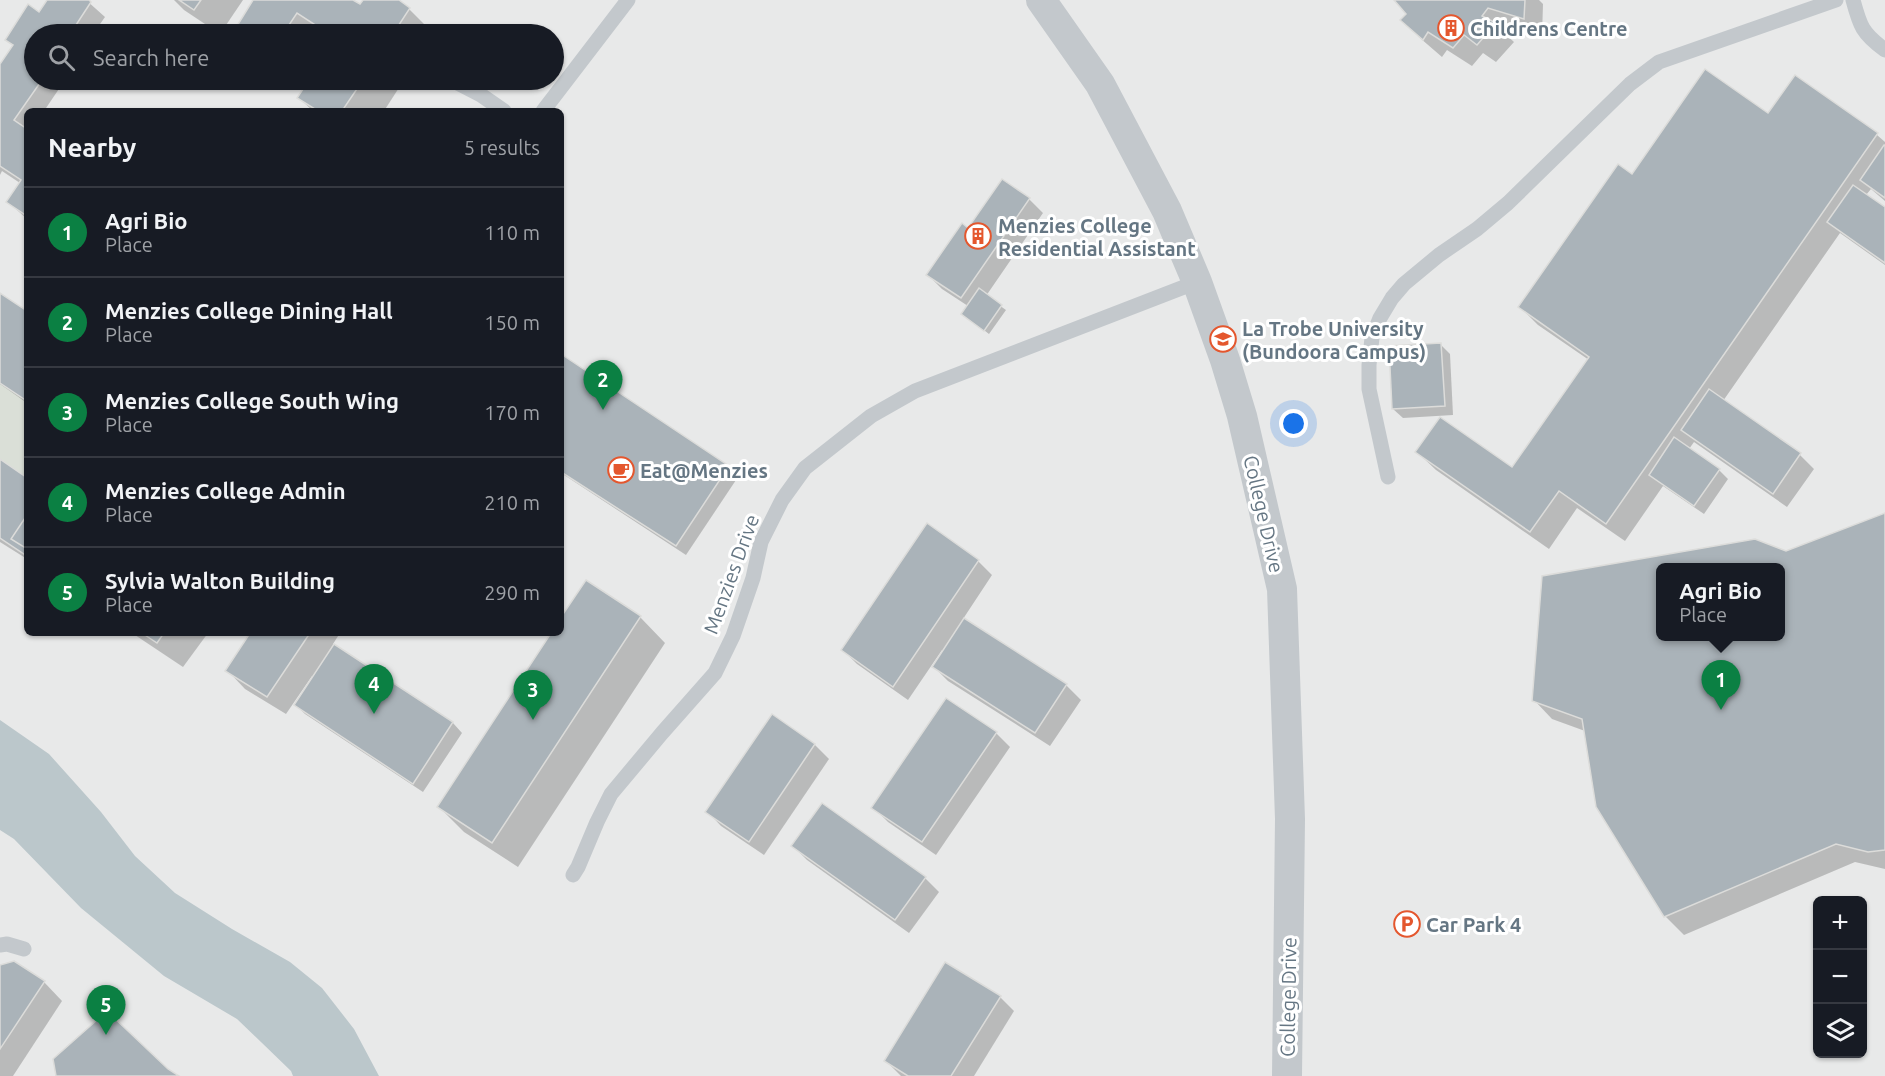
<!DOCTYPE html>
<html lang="en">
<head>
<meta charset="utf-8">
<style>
	body { margin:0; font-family:Ubuntu,sans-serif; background:#20242c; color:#f1f3f6 }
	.controls { position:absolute; right:18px; bottom:18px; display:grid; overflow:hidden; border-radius:9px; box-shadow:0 2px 4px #0004 }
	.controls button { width:54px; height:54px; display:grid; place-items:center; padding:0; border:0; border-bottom:2px solid #363941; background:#171b24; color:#f1f3f6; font:30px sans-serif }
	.you { position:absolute; left:1294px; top:424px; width:21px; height:21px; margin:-15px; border:4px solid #fff; border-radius:50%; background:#1a73e8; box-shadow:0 0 0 9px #1a73e833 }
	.badge { display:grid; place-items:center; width:39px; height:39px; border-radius:50%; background:#0b8043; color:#fff; font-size:20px; font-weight:700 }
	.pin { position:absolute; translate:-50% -50px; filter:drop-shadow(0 2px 3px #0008) }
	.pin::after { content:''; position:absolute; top:32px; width:21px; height:18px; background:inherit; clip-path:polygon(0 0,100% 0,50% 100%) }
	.popup { position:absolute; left:1656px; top:563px; width:129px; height:78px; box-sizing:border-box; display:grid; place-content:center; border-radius:9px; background:#171b24; filter:drop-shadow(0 2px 4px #0005); font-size:20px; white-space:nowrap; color:#9ea1a6 }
	.popup b { font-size:22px; color:#f1f3f6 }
	.popup::after { content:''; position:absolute; left:50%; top:100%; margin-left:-12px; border:12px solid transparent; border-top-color:#171b24 }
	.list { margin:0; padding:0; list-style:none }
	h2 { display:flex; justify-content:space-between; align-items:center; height:78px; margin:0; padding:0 24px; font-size:26px }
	h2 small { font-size:20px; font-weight:400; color:#9ea1a6 }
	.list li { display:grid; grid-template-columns:39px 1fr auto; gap:18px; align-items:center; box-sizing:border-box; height:90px; padding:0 24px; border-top:2px solid #363941 }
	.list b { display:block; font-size:22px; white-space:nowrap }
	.list p { margin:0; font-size:20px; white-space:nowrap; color:#9ea1a6 }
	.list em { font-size:20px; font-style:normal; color:#9ea1a6 }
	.icon { flex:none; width:33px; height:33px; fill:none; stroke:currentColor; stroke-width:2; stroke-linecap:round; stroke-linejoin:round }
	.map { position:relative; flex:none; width:1885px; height:1076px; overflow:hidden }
	.search { position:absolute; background:#171b24; box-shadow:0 2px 4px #0004; left:24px; top:24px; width:540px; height:66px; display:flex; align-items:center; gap:15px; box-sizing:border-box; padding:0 21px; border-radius:33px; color:#9ea1a6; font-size:22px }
	.panel { position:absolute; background:#171b24; box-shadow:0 2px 4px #0004; left:24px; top:108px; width:540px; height:528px; border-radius:9px }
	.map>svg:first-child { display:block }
	.built { fill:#e8e9e9; fill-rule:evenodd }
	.green { fill:#dadfd7 }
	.water { fill:#bbc7cb }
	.shadow { fill:#0003; fill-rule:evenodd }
	.building { fill:#aab3b9; stroke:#dcdcda; stroke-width:1.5; fill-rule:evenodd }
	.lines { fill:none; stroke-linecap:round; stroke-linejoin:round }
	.lane { stroke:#c3c8cc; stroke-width:15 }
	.street { stroke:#c3c8cc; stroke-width:30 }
	.labels { text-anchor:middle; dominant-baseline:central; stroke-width:6; stroke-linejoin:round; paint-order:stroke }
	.poi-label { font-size:20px; font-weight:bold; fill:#657683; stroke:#fff; text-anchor:start }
	.street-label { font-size:20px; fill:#657683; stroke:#fff }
</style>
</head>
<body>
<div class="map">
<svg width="1885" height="1076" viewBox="0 0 1885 1076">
	<rect width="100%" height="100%" fill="#fafaf8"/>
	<path class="built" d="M0 0H1885V1076H0ZM34 34H554V80H34ZM27 111H561V633H27ZM1661 568H1781V636H1661ZM1818 900H1862V1054H1818Z"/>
	<polygon class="green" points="0,383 27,401 26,477 0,459"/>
	<polygon class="water" points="0,720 49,754 101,812 135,856 175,893 232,929 290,962 322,988 354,1029 379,1076 293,1076 291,1071 237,1019 164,976 81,908 14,839 0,830"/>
	<g class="shadow">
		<polygon points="49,0 86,0 105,17 93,34 34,34 34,80 65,80 44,111 27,111 27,219 8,202 20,183 2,171 0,175 0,67 14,46 7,40 40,14"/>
		<polygon points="174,0 243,0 220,34 184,10"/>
		<polygon points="255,0 350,0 360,6 365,0 396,0 409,9 434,34 233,34"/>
		<polygon points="1396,0 1539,0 1543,4 1542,36 1507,26 1502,31 1514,42 1496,62 1483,53 1472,66 1447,50 1442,57 1420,38 1402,20 1408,14"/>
		<polygon points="1795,77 1877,135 1885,142 1885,201 1871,189 1866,195 1885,209 1885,265 1840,233 1723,401 1800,455 1814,469 1787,507 1694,442 1689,449 1719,470 1728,479 1704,514 1663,486 1625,541 1577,508 1549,549 1436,470 1417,452 1513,469 1589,360 1538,325 1520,307 1633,176 1769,115"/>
		<polygon points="65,80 80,80 76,86"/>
		<polygon points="311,80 404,80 384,111 313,111 299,98"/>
		<polygon points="1029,199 1043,213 986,296 1006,310 989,334 963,314 968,306 942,289 928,275 969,230"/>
		<polygon points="0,296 27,314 27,403 0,384"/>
		<polygon points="1441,345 1450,354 1453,415 1403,418 1393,409"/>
		<polygon points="561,356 728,467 738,477 686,555 561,473"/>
		<polygon points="0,461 27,478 27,559 0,542"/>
		<path d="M1885 515V869L1855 862 1684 935 1665 916 1597 807 1585 731 1552 719 1534 700 1544 577 1786 553ZM1661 568H1781V636H1661Z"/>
		<polygon points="978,561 992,575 963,619 1066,685 1081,700 1050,746 948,681 934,667 944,651 942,650 908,700 857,664 843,650"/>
		<polygon points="640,617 665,643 518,867 464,832 438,806 553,633 561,633 561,620"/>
		<polygon points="132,633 208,633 183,667"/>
		<polygon points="252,633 340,633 333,644 453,723 462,733 423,792 305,714 296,705 314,677 312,676 286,714 245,689 227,670"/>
		<polygon points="772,716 815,745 829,759 764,855 721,826 707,811"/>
		<polygon points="996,733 1010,747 936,855 888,822 873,807"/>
		<polygon points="793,846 925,878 939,892 909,933 807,860"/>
		<polygon points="0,966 44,982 62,1001 13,1076 0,1076"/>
		<polygon points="1000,997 1014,1011 974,1076 901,1076 886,1061"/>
	</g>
	<g class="building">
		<polygon points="47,0 89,0 91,2 74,28 84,34 34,34 34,80 42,80 14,120 27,129 27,216 6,202 21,180 0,166 0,64 13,45 5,40 28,4 39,12"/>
		<polygon points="179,0 201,0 194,10"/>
		<polygon points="253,0 353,0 360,4 363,0 399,0 410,8 393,34 329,34 297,13 283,34 232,34"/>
		<polygon points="1394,0 1525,0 1524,19 1488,8 1482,16 1496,23 1477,45 1464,35 1453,48 1428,32 1423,40 1400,20 1406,14"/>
		<polygon points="1705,69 1768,113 1795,75 1878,133 1606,524 1559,491 1530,532 1415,452 1440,417 1512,467 1589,357 1518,307 1618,164 1632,174"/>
		<polygon points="309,80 363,80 342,111 318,111 297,98"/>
		<polygon points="1884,145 1885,145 1885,198 1860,180"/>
		<polygon points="1002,179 1030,198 961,298 926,275 962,223 968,228"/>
		<polygon points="1853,185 1885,207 1885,263 1827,222"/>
		<polygon points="979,288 1002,305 984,331 961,314"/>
		<polygon points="0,293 27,311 27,401 0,383"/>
		<polygon points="1441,343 1445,406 1392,409 1389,346"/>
		<polygon points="561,354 729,466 676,546 561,472"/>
		<polygon points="1709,389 1801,453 1773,494 1681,430"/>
		<polygon points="1674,437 1720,469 1694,506 1649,475"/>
		<polygon points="0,459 26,477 27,476 27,556 0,538"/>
		<path d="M1885 513V850L1868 852 1836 844 1664 917 1596 807 1582 719 1532 701 1542 576 1755 539 1786 551ZM1661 568H1781V636H1661Z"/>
		<polygon points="27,515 27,549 11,539"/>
		<polygon points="927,523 979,560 893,687 841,650"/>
		<polygon points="586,580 641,616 492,843 437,807 551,633 561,633 561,617"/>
		<polygon points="964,618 1067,684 1035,733 932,667"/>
		<polygon points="142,633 164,633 157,643"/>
		<polygon points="250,633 310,633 267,697 225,671"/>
		<polygon points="334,644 453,722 413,784 294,705"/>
		<polygon points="946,698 997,732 922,842 871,808"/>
		<polygon points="772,714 815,744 749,842 705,812"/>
		<polygon points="822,803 926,877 895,920 791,846"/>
		<polygon points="14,961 45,981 0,1049 0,965"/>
		<polygon points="945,962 1001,996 951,1076 908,1076 884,1061"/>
		<polygon points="107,1011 168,1069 179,1076 56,1076 53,1059"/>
	</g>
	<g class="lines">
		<g class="lane">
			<path d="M1853 0C1860 26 1862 33 1885 50"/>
			<polyline points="452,80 481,95 504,111"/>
			<polyline points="543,111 628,0"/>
			<polyline points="1388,477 1369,389 1369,365 1372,338 1380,318 1392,298 1404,284 1439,255 1477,229 1508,203 1630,84 1659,62 1836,0"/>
			<polyline points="573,875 578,867 597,822 611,794 662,733 715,673 733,636 753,578 761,542 782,500 805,468 871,416 915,391 1197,282"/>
			<polyline points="0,945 7,944 24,949"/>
		</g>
		<polyline class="street" points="1041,0 1100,84 1167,211 1197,282 1225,360 1242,416 1282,589 1290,819 1287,1076"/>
	</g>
	<defs>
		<g id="building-ring" transform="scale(1.35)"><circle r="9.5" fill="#fff" stroke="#e4572e" stroke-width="1.5"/><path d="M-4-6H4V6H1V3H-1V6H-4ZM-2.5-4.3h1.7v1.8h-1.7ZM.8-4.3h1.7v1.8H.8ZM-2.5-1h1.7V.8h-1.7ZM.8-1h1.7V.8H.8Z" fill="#e4572e"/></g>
		<g id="university-ring" transform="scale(1.35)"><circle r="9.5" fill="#fff" stroke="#e4572e" stroke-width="1.5"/><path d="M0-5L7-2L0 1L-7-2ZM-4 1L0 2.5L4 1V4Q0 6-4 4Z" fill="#e4572e"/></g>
		<g id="cafe-ring" transform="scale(1.35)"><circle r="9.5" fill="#fff" stroke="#e4572e" stroke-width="1.5"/><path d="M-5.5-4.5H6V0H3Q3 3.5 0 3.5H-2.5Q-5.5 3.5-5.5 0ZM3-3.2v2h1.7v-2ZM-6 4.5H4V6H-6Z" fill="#e4572e"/></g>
		<g id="parking-ring" transform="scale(1.35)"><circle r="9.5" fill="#fff" stroke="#e4572e" stroke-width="1.5"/><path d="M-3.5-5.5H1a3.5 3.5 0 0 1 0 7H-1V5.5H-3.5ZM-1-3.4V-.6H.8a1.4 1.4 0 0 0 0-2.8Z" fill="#e4572e"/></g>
	</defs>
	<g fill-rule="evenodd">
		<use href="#building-ring" x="1451" y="28"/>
		<use href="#building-ring" x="978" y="236"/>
		<use href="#university-ring" x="1223" y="339"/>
		<use href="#cafe-ring" x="621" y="470"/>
		<use href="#parking-ring" x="1407" y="924"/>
	</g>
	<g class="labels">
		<g class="poi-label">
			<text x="1470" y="28">Childrens Centre</text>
			<text x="998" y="225">Menzies College<tspan x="998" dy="23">Residential Assistant</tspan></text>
			<text x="1242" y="328">La Trobe University<tspan x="1242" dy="23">(Bundoora Campus)</tspan></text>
			<text x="640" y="470">Eat@Menzies</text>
			<text x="1426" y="924">Car Park 4</text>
		</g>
		<g class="street-label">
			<text transform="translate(1264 514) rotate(77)">College Drive</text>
			<text transform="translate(731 574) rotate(-70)">Menzies Drive</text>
			<text transform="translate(1288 997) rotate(-89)">College Drive</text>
		</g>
	</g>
</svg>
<div class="controls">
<button>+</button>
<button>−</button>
<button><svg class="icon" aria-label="layers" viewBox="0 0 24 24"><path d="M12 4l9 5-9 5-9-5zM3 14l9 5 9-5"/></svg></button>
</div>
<div class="you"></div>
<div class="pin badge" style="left:1721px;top:710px">1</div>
<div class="popup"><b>Agri Bio</b>Place</div>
<div class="pin badge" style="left:603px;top:410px">2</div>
<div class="pin badge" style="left:533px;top:720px">3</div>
<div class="pin badge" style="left:374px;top:714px">4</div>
<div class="pin badge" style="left:106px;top:1035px">5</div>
<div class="search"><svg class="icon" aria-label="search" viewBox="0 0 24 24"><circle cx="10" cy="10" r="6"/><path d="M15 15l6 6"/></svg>Search here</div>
<section class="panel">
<h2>Nearby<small>5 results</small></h2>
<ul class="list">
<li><span class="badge">1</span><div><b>Agri Bio</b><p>Place</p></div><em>110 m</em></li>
<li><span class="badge">2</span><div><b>Menzies College Dining Hall</b><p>Place</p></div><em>150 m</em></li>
<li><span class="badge">3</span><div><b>Menzies College South Wing</b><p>Place</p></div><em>170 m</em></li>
<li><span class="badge">4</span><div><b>Menzies College Admin</b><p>Place</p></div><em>210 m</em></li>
<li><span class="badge">5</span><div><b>Sylvia Walton Building</b><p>Place</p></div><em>290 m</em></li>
</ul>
</section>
</div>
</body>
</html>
